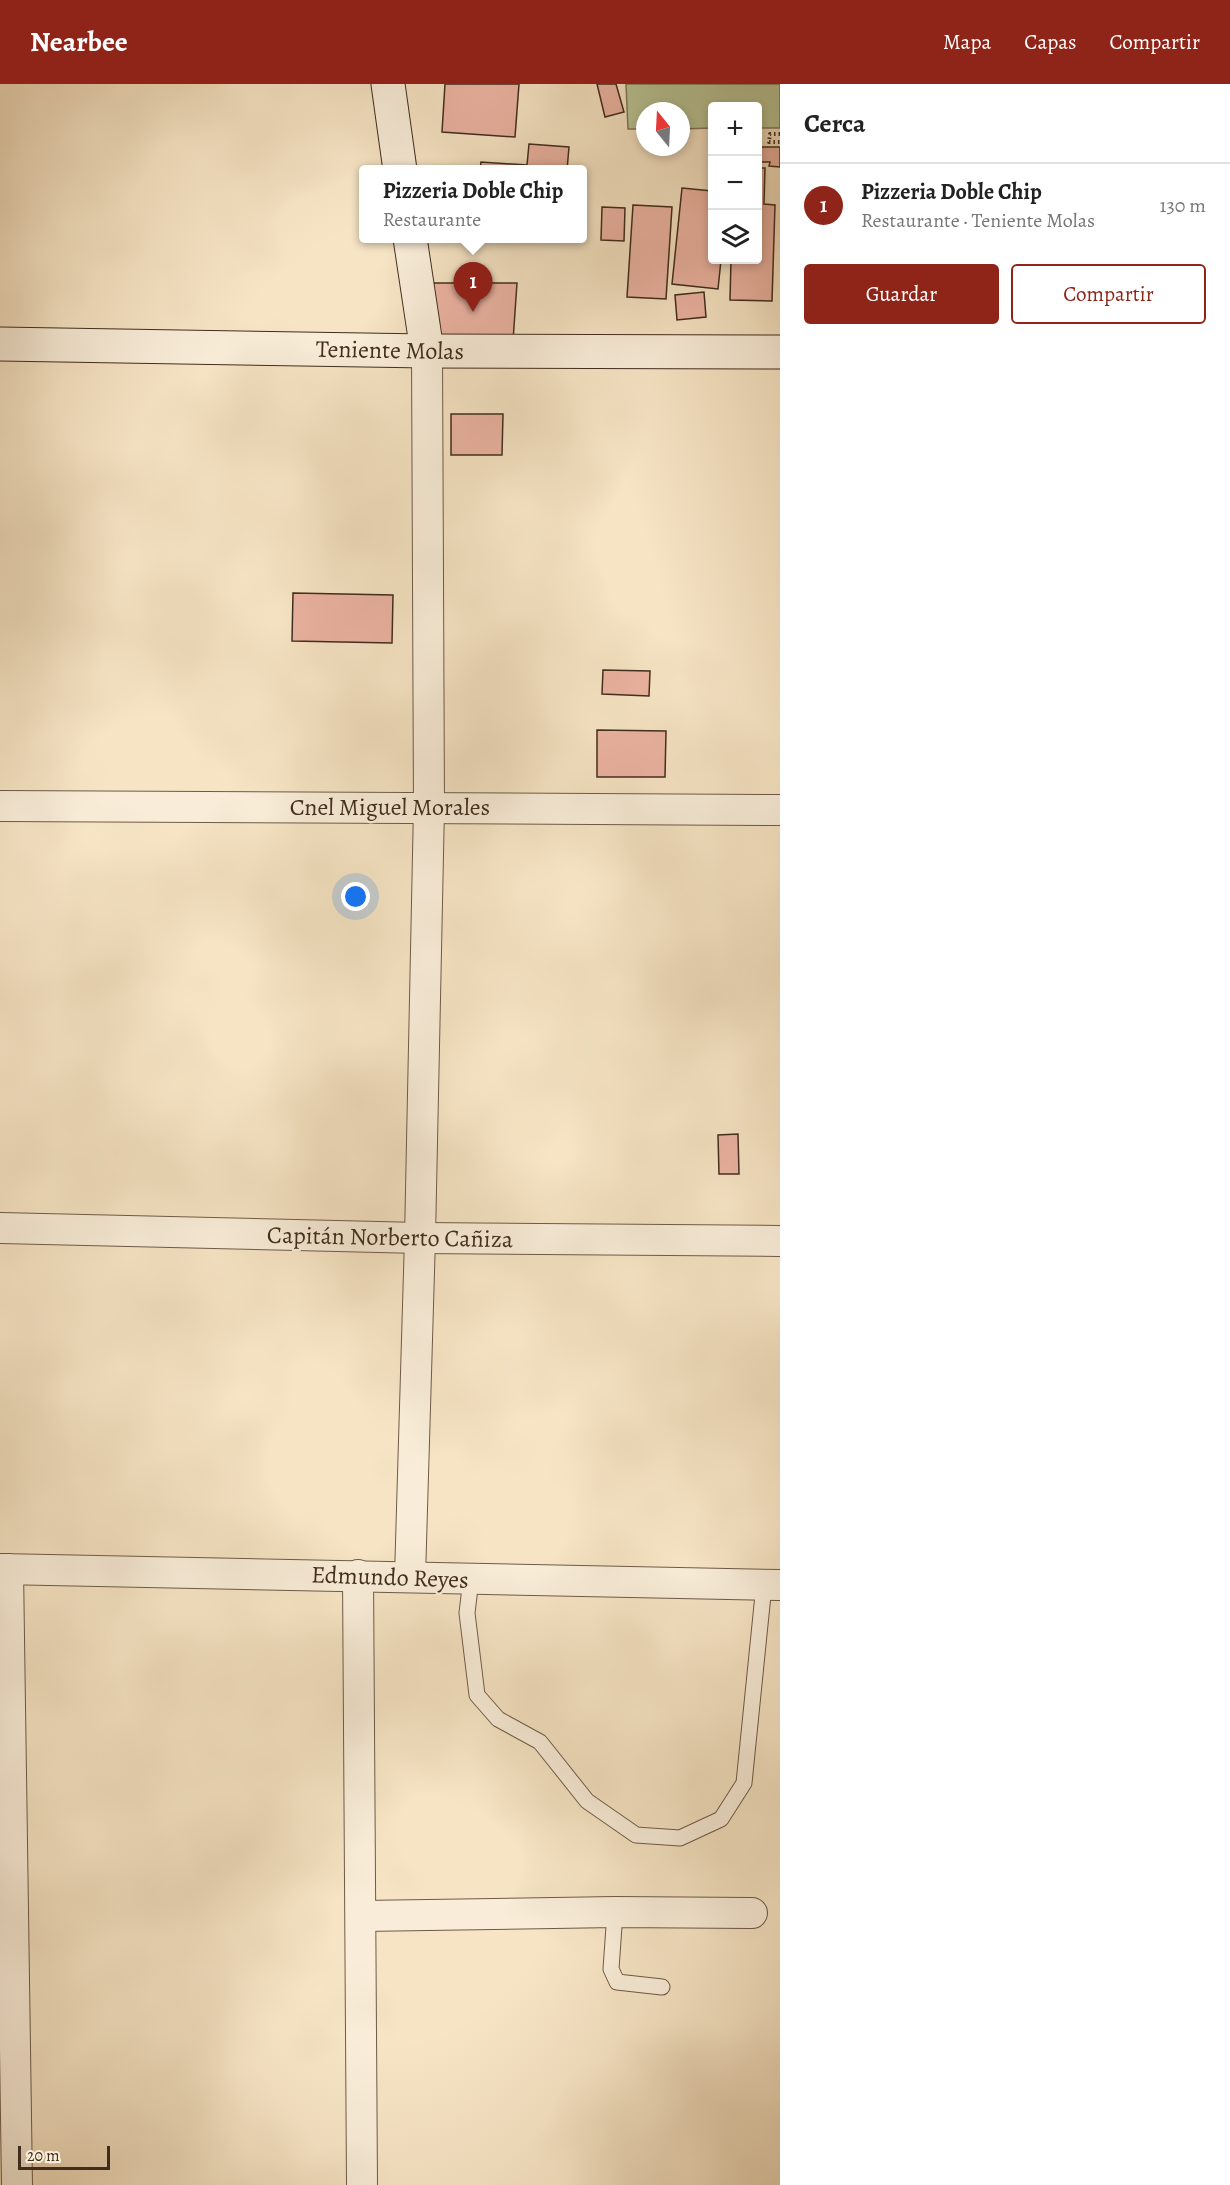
<!DOCTYPE html>
<html lang="es">
<head>
<meta charset="utf-8">
<style>
	body { margin:0; font-family:Alegreya,serif; background:#f6f6f6; color:#222 }
	.controls { position:absolute; right:18px; top:18px; display:grid; overflow:hidden; border-radius:6px; box-shadow:0 3px 9px #0003 }
	.controls button { width:54px; height:54px; display:grid; place-items:center; padding:0; border:0; border-bottom:2px solid #e0e0e0; background:#fff; color:#222; font:30px sans-serif }
	.compass { position:absolute; left:636px; top:18px; width:54px; height:54px; border-radius:50%; background:#fff; box-shadow:0 3px 9px #0003; rotate:342deg }
	.scale { position:absolute; left:18px; bottom:15px; width:92px; box-sizing:border-box; padding-left:6px; border:3px solid #402d1d; border-top:0; font-size:16px; line-height:21px; white-space:nowrap; color:#402d1d; -webkit-text-stroke:4px #f9edd9; paint-order:stroke }
	.you { position:absolute; left:356px; top:813px; width:21px; height:21px; margin:-15px; border:4px solid #fff; border-radius:50%; background:#1a73e8; box-shadow:0 0 0 9px #1a73e833 }
	.badge { display:grid; place-items:center; width:39px; height:39px; border-radius:50%; background:#8f2418; color:#fff; font-size:20px; font-weight:700 }
	.pin { position:absolute; translate:-50% -50px; filter:drop-shadow(0 2px 3px #0008) }
	.pin::after { content:''; position:absolute; top:32px; width:21px; height:18px; background:inherit; clip-path:polygon(0 0,100% 0,50% 100%) }
	.popup { position:absolute; left:359px; top:81px; width:228px; height:78px; box-sizing:border-box; display:grid; place-content:center; border-radius:6px; background:#fff; filter:drop-shadow(0 2px 4px #0005); font-size:20px; white-space:nowrap; color:#767676 }
	.popup b { font-size:22px; color:#222 }
	.popup::after { content:''; position:absolute; left:50%; top:100%; margin-left:-12px; border:12px solid transparent; border-top-color:#fff }
	.list { margin:0; padding:0; list-style:none }
	h2 { display:flex; justify-content:space-between; align-items:center; height:78px; margin:0; padding:0 24px; font-size:26px }
	h2 small { font-size:20px; font-weight:400; color:#767676 }
	.list li { display:grid; grid-template-columns:39px 1fr auto; gap:18px; align-items:center; box-sizing:border-box; height:84px; padding:0 24px; border-top:2px solid #e0e0e0 }
	.list b { display:block; font-size:22px; white-space:nowrap }
	.list p { margin:0; font-size:20px; white-space:nowrap; color:#767676 }
	.list em { font-size:20px; font-style:normal; color:#767676 }
	.actions { display:flex; gap:12px; padding:18px 24px }
	.actions a { flex:1; padding:14px 0; border:2px solid #8f2418; border-radius:6px; text-align:center; font-size:21px; color:#8f2418 }
	.actions .main { background:#8f2418; color:#fff }
	.icon { flex:none; width:33px; height:33px; fill:none; stroke:currentColor; stroke-width:2; stroke-linecap:round; stroke-linejoin:round }
	.map { position:relative; flex:none; width:780px; height:2101px; overflow:hidden }
	header { display:flex; align-items:center; gap:36px; box-sizing:border-box; height:84px; padding:0 30px; background:#8f2418; color:#fff }
	header strong { font-size:28px }
	nav { display:flex; gap:33px; margin-inline-start:auto; font-size:21px }
	main { display:flex }
	aside { flex:1; background:#fff }
	.map>svg:first-child { display:block }
	.green { fill:#b8c597; stroke:#7c795a; stroke-width:1.5 }
	.building { fill:#ebb3a2; stroke:#402d1d; stroke-width:1.5 }
	.lines { fill:none; stroke-linecap:round; stroke-linejoin:round }
	.lane-casing { stroke:#6e5b47; stroke-width:17 }
	.street-casing { stroke:#6e5b47; stroke-width:32 }
	.secondary-casing { stroke:#402d1d; stroke-width:35 }
	.path { stroke:#402d1d; stroke-width:4; stroke-dasharray:1.5 3; stroke-linecap:butt }
	.lane { stroke:#f9edd9; stroke-width:15 }
	.street { stroke:#f9edd9; stroke-width:30 }
	.secondary { stroke:#f9edd9; stroke-width:33 }
	.labels { text-anchor:middle; dominant-baseline:central; stroke-width:5; stroke-linejoin:round; paint-order:stroke }
	.street-label { font-size:24px; fill:#402d1d; stroke:#f9edd9 }
</style>
</head>
<body>
<header>
<strong>Nearbee</strong>
<nav><a>Mapa</a><a>Capas</a><a>Compartir</a></nav>
</header>
<main>
<div class="map">
<svg width="780" height="2101" viewBox="0 0 780 2101">
	<rect width="100%" height="100%" fill="#f6e4c4"/>
	<filter id="stains"><feTurbulence type="fractalNoise" baseFrequency=".00333" numOctaves="4"/><feColorMatrix values="0 0 0 0 .2 0 0 0 0 .09 0 0 0 0 .02 0 0 0 .5 -.17"/></filter>
	<radialGradient id="worn" r=".72"><stop offset=".6" stop-color="#630" stop-opacity="0"/><stop offset="1" stop-color="#630" stop-opacity=".3"/></radialGradient>
	<polygon class="green" points="626,0 780,0 780,44 758,44 758,22 712,22 712,44 681,45 681,27 645,27 645,45 628,45"/>
	<g class="building">
		<polygon points="445,0 519,0 515,53 442,48"/>
		<polygon points="597,0 616,0 624,28 605,33"/>
		<polygon points="529,60 569,63 567,86 480,86 481,78 527,81"/>
		<polygon points="758,63 780,63 780,83 769,82 770,78 758,78"/>
		<polygon points="758,84 765,84 764,120 775,121 772,217 730,216 731,176 758,176"/>
		<polygon points="682,104 712,107 712,176 721,176 718,205 672,200"/>
		<polygon points="633,121 672,123 666,215 627,213"/>
		<polygon points="602,123 625,124 624,157 601,156"/>
		<polygon points="426,199 517,199 513,257 435,260"/>
		<polygon points="704,208 706,233 677,236 675,211"/>
		<polygon points="451,330 503,330 502,371 451,371"/>
		<polygon points="293,509 393,511 392,559 292,557"/>
		<polygon points="603,586 650,587 649,612 602,610"/>
		<polygon points="597,646 666,647 665,693 597,693"/>
		<polygon points="738,1050 739,1090 719,1090 718,1051"/>
	</g>
	<g class="lines">
		<g class="lane-casing">
			<g id="lane">
				<polyline points="471,1495 467,1529 477,1611 498,1635 540,1658 587,1717 636,1751 680,1754 721,1735 744,1699 764,1501"/>
				<polyline points="615,1828 611,1885 617,1898 662,1903"/>
			</g>
		</g>
		<g class="street-casing">
			<g id="street">
				<polyline points="0,722 780,726"/>
				<polyline points="0,1144 420,1154 780,1157"/>
				<polyline points="0,1485 780,1501"/>
				<polyline points="8,1485 17,2101"/>
				<polyline points="358,1491 362,2101"/>
				<polyline points="410,1493 420,1154 429,723 427,267"/>
				<polyline points="362,1832 615,1828 752,1829"/>
			</g>
		</g>
		<g class="secondary-casing">
			<g id="secondary">
				<polyline points="388,0 400,86"/>
				<polyline points="410,154 427,267"/>
				<polyline points="0,260 427,267 780,268"/>
			</g>
		</g>
		<polyline class="path" points="780,50 770,50 769,58 780,58"/>
		<use href="#lane" class="lane"/>
		<use href="#street" class="street"/>
		<use href="#secondary" class="secondary"/>
	</g>
	<g class="labels">
		<g class="street-label">
			<text transform="translate(390 266) rotate(1)">Teniente Molas</text>
			<text x="390" y="723">Cnel Miguel Morales</text>
			<text transform="translate(390 1153) rotate(1)">Capitán Norberto Cañiza</text>
			<text transform="translate(390 1493) rotate(2)">Edmundo Reyes</text>
		</g>
	</g>
	<rect width="100%" height="100%" filter="url(#stains)"/>
	<rect width="100%" height="100%" fill="url(#worn)"/>
</svg>
<div class="controls">
<button>+</button>
<button>−</button>
<button><svg class="icon" aria-label="layers" viewBox="0 0 24 24"><path d="M12 4l9 5-9 5-9-5zM3 14l9 5 9-5"/></svg></button>
</div>
<svg class="compass" viewBox="-18 -18 36 36"><path d="M0-13l5 13h-10z" fill="#e53935"/><path d="M0 13l5-13h-10z" fill="#767676"/></svg>
<div class="scale">20 m</div>
<div class="you"></div>
<div class="pin badge" style="left:473px;top:228px">1</div>
<div class="popup"><b>Pizzeria Doble Chip</b>Restaurante</div>
</div>
<aside>
<h2>Cerca<small></small></h2>
<ul class="list">
<li><span class="badge">1</span><div><b>Pizzeria Doble Chip</b><p>Restaurante · Teniente Molas</p></div><em>130 m</em></li>
</ul>
<div class="actions"><a class="main">Guardar</a><a>Compartir</a></div>
</aside>
</main>
</body>
</html>
